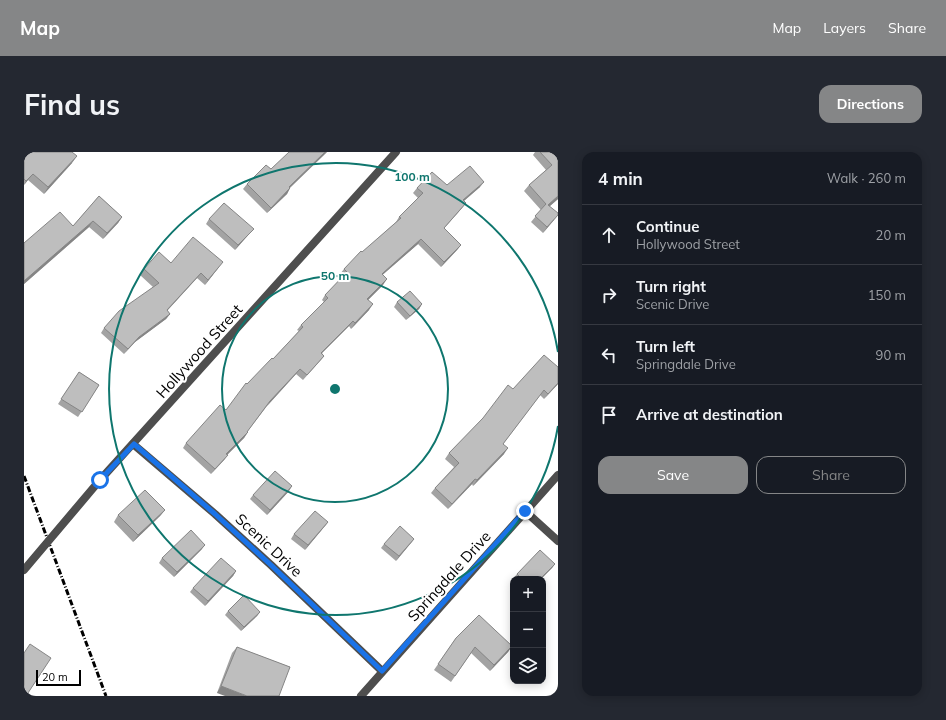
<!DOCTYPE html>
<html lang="en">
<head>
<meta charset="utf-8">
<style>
	body { margin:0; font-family:Mulish,sans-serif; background:#242831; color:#f1f3f6 }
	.controls { position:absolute; right:12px; bottom:12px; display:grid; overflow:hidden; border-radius:8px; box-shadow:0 2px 10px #0003 }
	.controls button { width:36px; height:36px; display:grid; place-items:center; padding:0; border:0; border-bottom:1px solid #363941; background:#171b24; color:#f1f3f6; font:20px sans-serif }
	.scale { position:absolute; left:12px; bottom:10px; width:45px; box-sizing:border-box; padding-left:4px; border:2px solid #000; border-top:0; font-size:11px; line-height:14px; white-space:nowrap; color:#000; -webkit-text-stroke:3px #fff; paint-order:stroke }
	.stop { position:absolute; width:12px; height:12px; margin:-9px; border:3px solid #1a73e8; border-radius:50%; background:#fff }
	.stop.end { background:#1a73e8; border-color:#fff; box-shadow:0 1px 4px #0008 }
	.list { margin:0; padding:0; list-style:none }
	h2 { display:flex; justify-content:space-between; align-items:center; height:52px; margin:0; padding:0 16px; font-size:17px }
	h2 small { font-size:13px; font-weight:400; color:#9ea1a6 }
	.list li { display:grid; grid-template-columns:26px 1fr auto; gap:12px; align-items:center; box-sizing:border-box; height:60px; padding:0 16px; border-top:1px solid #363941 }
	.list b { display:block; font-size:15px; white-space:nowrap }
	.list p { margin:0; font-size:13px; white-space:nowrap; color:#9ea1a6 }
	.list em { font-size:13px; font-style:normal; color:#9ea1a6 }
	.actions { display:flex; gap:8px; padding:12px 16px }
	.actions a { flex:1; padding:9px 0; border:1px solid #858687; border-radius:12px; text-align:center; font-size:14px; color:#858687 }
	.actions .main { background:#858687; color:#fff }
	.icon { flex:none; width:22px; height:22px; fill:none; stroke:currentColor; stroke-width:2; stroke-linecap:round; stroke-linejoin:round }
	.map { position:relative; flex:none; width:534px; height:544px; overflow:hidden; border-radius:12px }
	header { display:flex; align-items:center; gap:24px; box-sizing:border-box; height:56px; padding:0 20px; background:#858687; color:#fff }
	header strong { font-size:19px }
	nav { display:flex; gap:22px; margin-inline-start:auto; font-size:14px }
	.intro { display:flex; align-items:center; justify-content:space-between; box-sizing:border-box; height:96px; padding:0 24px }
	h1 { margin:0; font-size:28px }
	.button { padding:10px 18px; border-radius:12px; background:#858687; color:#fff; font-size:14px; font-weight:700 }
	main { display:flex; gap:24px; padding:0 24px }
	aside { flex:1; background:#171b24; border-radius:12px; box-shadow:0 2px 10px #0003 }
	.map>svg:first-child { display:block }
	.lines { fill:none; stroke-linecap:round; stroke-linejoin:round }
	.street { stroke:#4e4e4e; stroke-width:8 }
	.rail { stroke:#000; stroke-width:3; stroke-dasharray:6 2 1 2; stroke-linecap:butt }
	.street-bridge { stroke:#4e4e4e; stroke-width:8 }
	.wall { fill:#a3a3a3 }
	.shaded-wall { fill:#858585 }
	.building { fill:#bebebe; stroke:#858585 }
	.route { stroke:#1a73e8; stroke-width:5 }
	.ring { fill:none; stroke:#0f766e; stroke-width:2 }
	.labels { text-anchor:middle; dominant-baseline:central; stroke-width:4; stroke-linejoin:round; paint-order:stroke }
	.street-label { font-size:15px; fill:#000; stroke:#fff }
	.centre { fill:#0f766e; stroke:#fff; stroke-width:2 }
	.ring-label { font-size:12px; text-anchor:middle; font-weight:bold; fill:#0f766e; stroke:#fff; stroke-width:4; stroke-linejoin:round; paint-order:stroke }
</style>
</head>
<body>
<header>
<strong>Map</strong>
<nav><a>Map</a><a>Layers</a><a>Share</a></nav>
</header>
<div class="intro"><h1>Find us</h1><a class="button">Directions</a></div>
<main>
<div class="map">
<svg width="534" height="544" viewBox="0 0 534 544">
	<rect width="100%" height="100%" fill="#fff"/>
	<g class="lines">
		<g class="street">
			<polyline points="109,292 191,362 247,413 358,519"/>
			<polyline points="76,328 372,0"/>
			<polyline points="501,359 534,389"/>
			<polyline points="337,544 534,323"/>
		</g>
		<polyline class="rail" points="0,324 82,544"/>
		<polyline class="street-bridge" points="0,418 76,328"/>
	</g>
	<g class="wall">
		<polygon points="0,0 48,11 20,42 4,28 0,33"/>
		<polygon points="303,0 266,36 263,42 243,61 219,37 223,32 247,17"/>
		<polygon points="511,0 534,0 534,47 526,54 530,68 519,81 507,70 517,58 500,39 505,33 522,18 509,3"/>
		<polygon points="423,33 456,35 440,49 438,56 420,76 437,93 433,98 417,115 394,92 358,123 359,133 344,148 345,158 327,177 325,174 298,201 300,204 296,209 279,228 272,222 243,254 223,280 224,280 220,286 203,303 200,308 187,322 159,296 162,291 202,258 223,232 249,207 275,179 273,178 277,173 300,150 298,148 301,143 319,125 316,122 320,117 372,70 375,65 394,46 389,41 393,36"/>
		<polygon points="75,44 98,65 94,71 79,87 65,75 0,132 0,91 49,74"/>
		<polygon points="185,67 226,81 211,98 182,72"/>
		<polygon points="147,111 195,115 181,133 173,126 143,159 146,162 142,167 111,190 100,202 77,181 80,176 129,135 116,123 120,117"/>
		<polygon points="373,150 398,152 395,157 382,168 370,155"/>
		<polygon points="55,220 75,233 54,265 34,252"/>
		<polygon points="534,232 520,247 516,243 479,292 480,302 449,334 448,332 424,357 407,341 411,336 430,315 421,307 425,301 489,237"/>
		<polygon points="265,339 243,363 226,347 229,343"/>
		<polygon points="141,358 136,364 109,390 90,370 94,363"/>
		<polygon points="304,370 281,398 267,387 270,382"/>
		<polygon points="390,387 372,409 357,396 360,392"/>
		<polygon points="178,397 150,425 135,411 138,406"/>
		<polygon points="531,412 528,416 517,427 489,427 493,422"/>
		<polygon points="212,419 209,424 181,454 166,440 169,436"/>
		<polygon points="204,459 236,460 233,464 217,479 201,463"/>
		<polygon points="432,486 488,494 484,500 466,519 447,501 427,530 410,518"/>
		<polygon points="213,495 266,515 193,541 208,501"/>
	</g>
	<g class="shaded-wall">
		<polygon points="301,0 303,0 261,40 265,35"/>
		<polygon points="53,4 48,11 20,42 24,35"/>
		<polygon points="9,22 4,28 0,33 2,29"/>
		<polygon points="460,30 456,35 435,53 439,48"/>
		<polygon points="266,36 263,42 243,61 247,56"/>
		<polygon points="534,44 534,47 520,59 524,53"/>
		<polygon points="442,51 438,56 416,81 420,76"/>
		<polygon points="534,63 530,68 519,81 523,75"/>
		<polygon points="98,65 94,71 79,87 83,81"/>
		<polygon points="69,69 65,75 0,132 0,129"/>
		<polygon points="230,77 226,81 211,98 214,93"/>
		<polygon points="397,87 394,92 355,126 359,121"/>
		<polygon points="437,93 433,98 417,115 420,110"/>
		<polygon points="199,110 195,115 181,133 184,128"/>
		<polygon points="177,121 173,126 139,163 143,158"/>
		<polygon points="363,127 359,133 340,152 343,147"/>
		<polygon points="349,152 345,158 327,177 331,171"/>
		<polygon points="398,152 395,157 382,168"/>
		<polygon points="146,162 142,167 111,190 100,202 104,197 115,185"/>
		<polygon points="329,169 325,174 293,206 297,201"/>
		<polygon points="276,217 272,222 243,254 246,249"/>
		<polygon points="534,231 534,232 520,247 524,242"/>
		<polygon points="224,280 220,286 199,307 202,302"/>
		<polygon points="484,296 480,302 449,334 453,328"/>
		<polygon points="204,303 200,308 187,322 191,317"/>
		<polygon points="451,327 448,332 424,357 428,352"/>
		<polygon points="268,334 265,339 243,363 246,358"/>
		<polygon points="141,358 136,364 109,390 114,383"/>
		<polygon points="304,370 301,374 281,398 284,393"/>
		<polygon points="390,387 387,391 372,409 375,404"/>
		<polygon points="181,393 178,397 150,425 153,420"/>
		<polygon points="531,412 528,416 517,427 516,427"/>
		<polygon points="212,419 209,424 181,454 184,449"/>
		<polygon points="236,460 233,464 217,479 220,475"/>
		<polygon points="488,494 484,500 466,519 470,513"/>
		<polygon points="197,534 223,544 201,544 193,541"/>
	</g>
	<g class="building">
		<polygon points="0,0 48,0 53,4 24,35 9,22 2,29 0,27"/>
		<polygon points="265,0 301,0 265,35 266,36 247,56 223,32 242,13 247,17"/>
		<polygon points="516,0 534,0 534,44 524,53 534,61 534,63 523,75 511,64 522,52 505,33 528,13"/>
		<polygon points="446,14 460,30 439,48 442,51 420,76 437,93 420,110 397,87 359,121 358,122 363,127 343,147 349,152 331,171 329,169 297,201 300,204 283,223 276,217 246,249 223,280 224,280 202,302 204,303 191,317 162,291 196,253 202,258 222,231 223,232 248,206 249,207 279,175 277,173 304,146 301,143 323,120 320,117 337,99 338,100 377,66 375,65 399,41 393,36 408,20 423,33"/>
		<polygon points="75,44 98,65 83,81 69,69 0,129 0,91 36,60 49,74"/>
		<polygon points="200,51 230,77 214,93 185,67"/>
		<polygon points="169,85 199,110 184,128 177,121 143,158 146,162 115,185 104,197 80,176 95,159 135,131 120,117 135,100 147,111"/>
		<polygon points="386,139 398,152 386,164 373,150"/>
		<polygon points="520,203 534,215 534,231 524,242 520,238 479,292 484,296 453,328 451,327 428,352 411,336 435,311 425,301 459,266 484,233 489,237"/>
		<polygon points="55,220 75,233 58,260 37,247"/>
		<polygon points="251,319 268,334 246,358 229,343"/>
		<polygon points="121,338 141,358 114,383 94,363"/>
		<polygon points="291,359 304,370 284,393 270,382"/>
		<polygon points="376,374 390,387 375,404 360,392"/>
		<polygon points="167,378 181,393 153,420 138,406"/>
		<polygon points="516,398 531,412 516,427 498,427 493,422"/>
		<polygon points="197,406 212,419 184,449 169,436"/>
		<polygon points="220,443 236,460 220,475 204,459"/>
		<polygon points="455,463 488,494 470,513 451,495 431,524 414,512 432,486"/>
		<polygon points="6,492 27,506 2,544 0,544 0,501"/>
		<polygon points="213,495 266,515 255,544 223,544 197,534"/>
	</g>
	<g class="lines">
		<polyline class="route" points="76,328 110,292 191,362 247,413 358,519 501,359"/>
	</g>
	<g class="ring">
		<circle cx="311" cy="237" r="113"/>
		<path d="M534 274A226 226 0 1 1 534 200"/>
	</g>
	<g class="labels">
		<g class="street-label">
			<text transform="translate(175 199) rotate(-48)">Hollywood Street</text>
			<text transform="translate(245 393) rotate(43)">Scenic Drive</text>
			<text transform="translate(425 424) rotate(-48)">Springdale Drive</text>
		</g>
	</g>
	<circle cx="311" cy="237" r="6" class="centre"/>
	<g class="ring-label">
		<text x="388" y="29">100 m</text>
		<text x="311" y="128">50 m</text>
	</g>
</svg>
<div class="controls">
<button>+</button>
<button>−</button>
<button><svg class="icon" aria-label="layers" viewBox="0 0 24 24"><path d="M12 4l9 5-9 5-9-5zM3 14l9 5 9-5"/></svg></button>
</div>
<div class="scale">20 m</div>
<div class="stop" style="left:76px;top:328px"></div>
<div class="stop end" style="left:501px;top:359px"></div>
</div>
<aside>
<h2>4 min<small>Walk · 260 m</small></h2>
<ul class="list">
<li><svg class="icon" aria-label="ahead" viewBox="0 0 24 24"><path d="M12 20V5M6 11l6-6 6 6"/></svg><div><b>Continue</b><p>Hollywood Street</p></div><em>20 m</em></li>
<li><svg class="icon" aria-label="right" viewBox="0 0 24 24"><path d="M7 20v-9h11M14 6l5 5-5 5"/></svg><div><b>Turn right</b><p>Scenic Drive</p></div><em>150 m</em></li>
<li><svg class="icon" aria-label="left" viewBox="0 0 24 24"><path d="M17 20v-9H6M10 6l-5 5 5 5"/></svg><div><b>Turn left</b><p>Springdale Drive</p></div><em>90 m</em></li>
<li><svg class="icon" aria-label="arrive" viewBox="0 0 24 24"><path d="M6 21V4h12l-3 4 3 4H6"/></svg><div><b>Arrive at destination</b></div></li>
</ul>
<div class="actions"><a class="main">Save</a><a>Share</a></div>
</aside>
</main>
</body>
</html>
